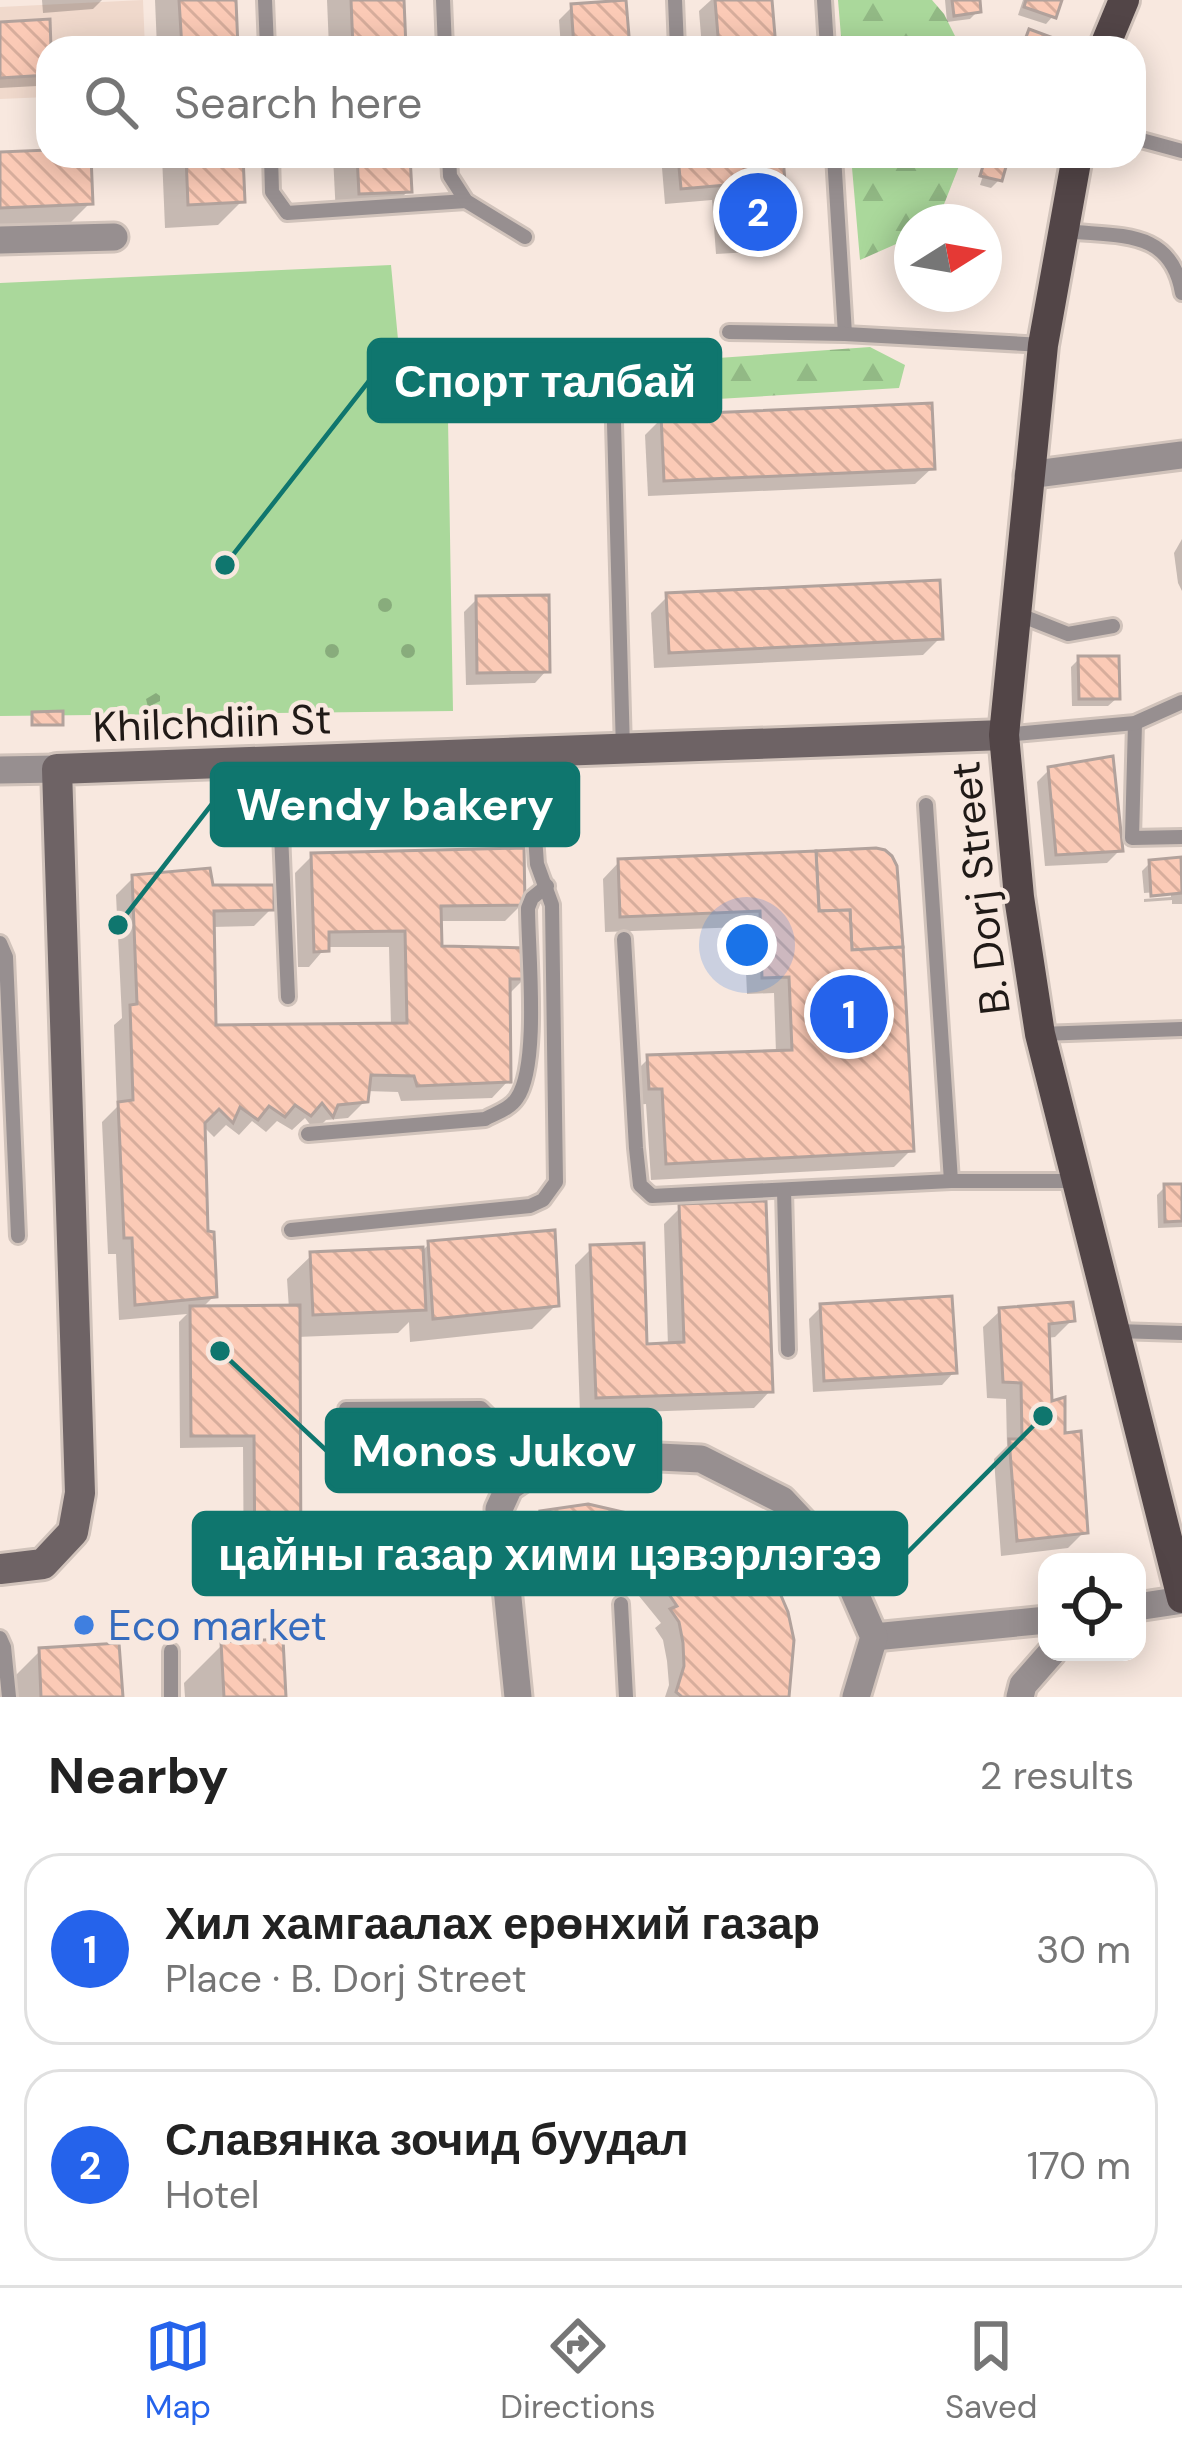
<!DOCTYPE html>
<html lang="en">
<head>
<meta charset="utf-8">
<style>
	body { margin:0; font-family:"DM Sans",sans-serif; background:#f6f6f6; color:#222 }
	.controls { position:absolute; right:36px; bottom:36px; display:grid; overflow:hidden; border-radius:24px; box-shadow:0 6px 30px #0003 }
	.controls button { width:108px; height:108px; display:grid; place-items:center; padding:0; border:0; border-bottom:3px solid #e0e0e0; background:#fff; color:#222; font:60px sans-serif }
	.compass { position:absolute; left:894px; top:204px; width:108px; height:108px; border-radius:50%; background:#fff; box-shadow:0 6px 30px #0003; rotate:79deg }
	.you { position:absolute; left:747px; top:945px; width:42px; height:42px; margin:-30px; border:9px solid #fff; border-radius:50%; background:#1a73e8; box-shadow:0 0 0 18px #1a73e833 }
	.badge { display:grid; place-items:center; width:78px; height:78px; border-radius:50%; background:#2563eb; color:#fff; font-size:39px; font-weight:700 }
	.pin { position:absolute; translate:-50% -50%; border:6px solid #fff; box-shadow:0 3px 12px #0006 }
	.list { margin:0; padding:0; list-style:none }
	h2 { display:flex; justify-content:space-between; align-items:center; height:156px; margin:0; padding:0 48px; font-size:51px }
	h2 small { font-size:39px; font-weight:400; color:#767676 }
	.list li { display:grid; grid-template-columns:78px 1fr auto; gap:36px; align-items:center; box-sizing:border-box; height:192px; margin:0 24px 24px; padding:0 24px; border:3px solid #e0e0e0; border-radius:36px }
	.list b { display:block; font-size:45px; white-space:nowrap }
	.list p { margin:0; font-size:39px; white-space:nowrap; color:#767676 }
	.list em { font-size:39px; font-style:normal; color:#767676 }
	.icon { flex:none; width:66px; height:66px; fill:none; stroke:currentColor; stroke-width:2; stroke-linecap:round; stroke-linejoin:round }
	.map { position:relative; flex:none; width:1182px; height:1697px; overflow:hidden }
	.search { position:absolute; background:#fff; box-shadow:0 6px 30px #0003; left:36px; right:36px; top:36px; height:132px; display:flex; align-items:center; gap:30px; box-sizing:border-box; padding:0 42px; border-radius:36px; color:#767676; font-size:45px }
	.sheet { height:588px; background:#fff }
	nav { display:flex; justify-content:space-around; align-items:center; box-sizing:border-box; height:168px; border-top:3px solid #e0e0e0; background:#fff; font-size:33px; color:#767676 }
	nav a { display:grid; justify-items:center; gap:6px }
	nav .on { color:#2563eb }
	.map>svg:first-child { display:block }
	.built { fill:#f0d9cc }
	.grass { fill:#aad89b }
	.forest { fill:url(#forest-firs) }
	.shadow { fill:#0003 }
	.building { fill:url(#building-back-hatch); stroke:#b2a29c; stroke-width:3 }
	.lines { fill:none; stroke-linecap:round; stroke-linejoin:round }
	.lane-casing { stroke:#d1c3bb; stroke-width:20 }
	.street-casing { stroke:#d1c3bb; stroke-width:33 }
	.secondary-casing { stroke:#d1c3bb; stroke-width:36 }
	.primary-casing { stroke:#d1c3bb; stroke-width:36 }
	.lane { stroke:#978f90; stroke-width:14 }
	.street { stroke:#978f90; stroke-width:27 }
	.secondary { stroke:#6e6365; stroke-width:30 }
	.primary { stroke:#524547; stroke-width:30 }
	.shop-dot { fill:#3f7fe0; stroke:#f8e8df; stroke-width:4.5 }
	.labels { text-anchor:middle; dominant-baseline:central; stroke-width:9; stroke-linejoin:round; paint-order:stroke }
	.street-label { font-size:42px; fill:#201a17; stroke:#f8e8df }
	.shop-label { font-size:42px; fill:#366cbe; stroke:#f8e8df; text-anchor:start }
	.leader { fill:none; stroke:#0f766e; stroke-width:4.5 }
	.callout-dot { fill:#0f766e; stroke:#f8e8df; stroke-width:4.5 }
	.callout { fill:#0f766e; stroke:#0f766e; stroke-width:4.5 }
	.callout-label { font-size:45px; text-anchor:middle; font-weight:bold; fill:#fff }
</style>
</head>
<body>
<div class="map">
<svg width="1182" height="1697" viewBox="0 0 1182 1697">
	<defs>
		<pattern id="forest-firs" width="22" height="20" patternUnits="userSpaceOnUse" patternTransform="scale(3)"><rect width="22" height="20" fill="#aad89b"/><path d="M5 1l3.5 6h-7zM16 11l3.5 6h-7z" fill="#92b985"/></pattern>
		<pattern id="building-back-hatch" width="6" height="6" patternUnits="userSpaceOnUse" patternTransform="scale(3)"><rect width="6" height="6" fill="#fbcab6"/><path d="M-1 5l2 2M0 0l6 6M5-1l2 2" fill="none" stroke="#d7ad9c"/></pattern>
	</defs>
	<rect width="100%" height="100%" fill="#f8e8df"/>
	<polygon class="built" points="143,0 145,48 48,48 48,97 0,99 0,7"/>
	<polygon class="grass" points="391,265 399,350 448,419 453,711 0,716 0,283"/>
	<g class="forest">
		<polygon points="838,0 932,0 944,14 961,48 842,48"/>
		<polygon points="851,156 963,156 937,222 912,222 912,237 860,260"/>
		<polygon points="870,347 905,365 899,388 684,401 655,384 690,360"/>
	</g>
	<g class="shadow">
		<polygon points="42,0 102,0 93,9 43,13"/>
		<polygon points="155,0 233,0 235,48 157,48"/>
		<polygon points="327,0 401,0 403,48 329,48"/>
		<polygon points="711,0 769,0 773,48 702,48 699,11"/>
		<polygon points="945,0 977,0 978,11 970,19 947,22"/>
		<polygon points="1023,0 1059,0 1053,16 1046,24 1018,15"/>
		<polygon points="572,7 627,48 561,48 559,20"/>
		<polygon points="0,25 48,48 48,75 37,86 0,88"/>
		<polygon points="48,153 48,156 88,156 90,203 58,235 0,238 0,155"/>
		<polygon points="162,156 240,156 242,201 218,225 165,228"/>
		<polygon points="333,156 407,156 409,190 385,215 336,216"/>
		<polygon points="661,156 780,156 785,234 769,251 716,254 712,200 665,204"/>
		<polygon points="989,156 1006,156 999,180 991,188 980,185"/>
		<polygon points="662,418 932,468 915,484 648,496 645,435"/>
		<polygon points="1182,539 1182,591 1178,583 1174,553"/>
		<polygon points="668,596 940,638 923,655 654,668 651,613"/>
		<circle cx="385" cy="605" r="7"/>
		<polygon points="477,599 547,670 535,683 466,685 464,612"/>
		<circle cx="408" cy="651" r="7"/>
		<circle cx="332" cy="651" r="7"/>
		<polygon points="1079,659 1117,698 1108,706 1072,706 1071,667"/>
		<polygon points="156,693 160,696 160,701 148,707 146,699"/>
		<polygon points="1050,769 1120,850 1107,863 1045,866 1037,782"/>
		<polygon points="818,854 911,1150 894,1167 651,1180 646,1104 633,1105 632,1075 649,1058 776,1053 774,993 747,994 744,927 605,932 603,879 619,862"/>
		<polygon points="312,856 522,904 505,921 438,921 439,949 525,978 508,995 508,1081 492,1098 401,1101 398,1092 366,1091 365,1101 348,1118 326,1120 315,1131 305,1118 292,1130 277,1121 266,1132 252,1121 239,1135 226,1125 214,1137 202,1125 205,1234 214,1296 201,1309 289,1309 287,1279 312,1255 423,1250 429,1244 556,1305 532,1329 410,1342 409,1322 398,1333 297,1337 298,1579 286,1592 244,1592 243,1447 180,1448 179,1322 187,1314 119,1320 116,1254 108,1254 102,1122 117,1107 114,1025 122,1018 116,895 133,878 210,888 271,909 254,926 212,927 213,1028 391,1026 389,947 326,947 309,967 298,967 295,873"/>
		<polygon points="1150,863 1179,873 1182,870 1182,904 1172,904 1172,900 1144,902 1144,899 1171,897 1171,891 1144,893 1142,871"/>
		<polygon points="1165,1187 1182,1187 1182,1227 1158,1228 1157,1195"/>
		<polygon points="681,1207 770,1391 754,1408 580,1414 575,1265 592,1248 645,1347 668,1346 664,1224"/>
		<polygon points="821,1307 954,1372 942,1385 813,1392 809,1319"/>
		<polygon points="1000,1311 1072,1320 1055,1337 1047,1338 1050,1405 1062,1436 1085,1531 1068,1548 1001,1556 994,1459 1007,1446 1006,1399 987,1398 983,1327"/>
		<polygon points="588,1508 785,1697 665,1697 669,1685 667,1661 663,1640 655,1628 661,1623 639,1596 617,1581 591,1572 594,1563 559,1561 533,1567 525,1531 541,1514"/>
		<polygon points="222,1645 283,1697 185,1697 184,1683"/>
		<polygon points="40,1651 120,1697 17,1697 16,1675"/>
	</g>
	<g class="building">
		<polygon points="179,0 236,0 238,48 182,48"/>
		<polygon points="351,0 404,0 406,48 353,48"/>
		<polygon points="626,0 630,48 574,48 571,4"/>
		<polygon points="715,0 772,0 776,48 719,48"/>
		<polygon points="952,0 980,0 981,12 954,16"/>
		<polygon points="1026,0 1062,0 1056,18 1024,7"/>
		<polygon points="50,19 51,48 48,48 48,75 0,78 0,22"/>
		<polygon points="1029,29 1051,37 1046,48 1022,48"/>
		<polygon points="48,150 48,156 91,156 93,204 0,208 0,152"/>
		<polygon points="186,156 243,156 245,202 188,205"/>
		<polygon points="357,156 410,156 412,192 359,194"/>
		<polygon points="678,156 783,156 789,235 731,239 728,185 681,189"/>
		<polygon points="986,156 1009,156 1002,181 980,176"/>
		<polygon points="932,403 935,469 664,481 661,415"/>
		<polygon points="940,580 943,639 669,653 666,593"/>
		<polygon points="549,595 550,672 477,673 476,596"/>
		<polygon points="1078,656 1119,656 1120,699 1079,699"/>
		<polygon points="63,711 63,725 32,725 32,712"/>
		<polygon points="1113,756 1123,851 1056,855 1048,767"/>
		<polygon points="524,848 525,905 441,906 442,946 526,948 528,979 510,979 511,1082 417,1086 414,1076 371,1075 368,1102 338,1105 333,1117 322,1103 311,1116 295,1105 285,1117 269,1106 258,1120 240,1107 233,1123 219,1109 205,1123 208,1231 214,1232 217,1297 135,1305 132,1238 124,1238 118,1102 133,1100 130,1005 137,1004 132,875 210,868 213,885 274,885 274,910 214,911 216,1025 407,1023 405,931 329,932 329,951 314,952 311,853"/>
		<polygon points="876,848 885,850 892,856 897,866 903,947 852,950 850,910 819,911 816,851"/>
		<polygon points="816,851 819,911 850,910 852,950 903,947 914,1151 666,1164 662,1089 649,1089 647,1055 792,1050 789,977 762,978 760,911 620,917 618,859"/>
		<polygon points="1181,857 1182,893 1151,896 1149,860"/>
		<polygon points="1164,1184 1182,1184 1182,1221 1165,1222"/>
		<polygon points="766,1201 773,1392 596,1398 590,1245 644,1243 647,1344 684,1342 679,1204"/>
		<polygon points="555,1230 559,1306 433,1319 428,1241"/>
		<polygon points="423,1247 426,1310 313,1315 310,1252"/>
		<polygon points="952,1296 957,1373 824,1381 820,1304"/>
		<polygon points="1073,1302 1075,1321 1049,1324 1052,1401 1065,1397 1065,1433 1081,1431 1088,1533 1017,1541 1009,1439 1022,1439 1021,1383 1003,1382 999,1308"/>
		<polygon points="300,1305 301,1580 255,1581 254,1436 191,1436 190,1306"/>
		<polygon points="588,1504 640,1516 662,1528 699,1556 717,1582 764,1556 788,1612 794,1640 789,1697 682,1697 676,1692 684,1666 683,1643 679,1622 670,1609 677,1606 668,1593 635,1565 606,1555 609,1547 578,1545 550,1552 540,1511"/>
		<polygon points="283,1639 286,1697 224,1697 221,1642"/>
		<polygon points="119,1643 123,1697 41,1697 39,1648"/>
	</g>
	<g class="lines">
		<g class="lane-casing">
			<g id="lane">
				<polyline points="265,0 267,48"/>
				<polyline points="443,0 445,48"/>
				<polyline points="675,0 677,48"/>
				<polyline points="824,0 827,48"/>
				<polyline points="1134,138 1182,151"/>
				<polyline points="271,156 272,192 287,213 466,201"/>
				<polyline points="449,156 450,176 466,201 525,237"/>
				<polyline points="834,156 845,334"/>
				<path d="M1065 231C1119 237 1171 228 1182 293"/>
				<polyline points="729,332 845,334 1043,345"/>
				<polyline points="614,423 623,750"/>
				<polyline points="1015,613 1068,634 1113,626"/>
				<polyline points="1135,723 1132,838 1182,837"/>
				<polyline points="1004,735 1135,723 1182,702"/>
				<polyline points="278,763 288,997"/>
				<polyline points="926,805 951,1181"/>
				<polyline points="624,939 636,1148 640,1185 652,1196 951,1181 1078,1181"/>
				<polyline points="0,943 6,957 18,1236"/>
				<polyline points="1040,1034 1182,1029"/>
				<path d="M308 1134 485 1119C496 1113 510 1109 517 1098 540 1065 528 951 528 908L532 898 547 886"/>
				<polyline points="784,1190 788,1350"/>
				<polyline points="291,1230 530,1206 543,1200 556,1182 552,905 537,864 529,753"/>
				<polyline points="1116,1331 1182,1333"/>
				<polyline points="346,1409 481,1408 512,1439 531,1472"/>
				<polyline points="621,1604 626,1697"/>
				<polyline points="0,1638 4,1647 9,1697"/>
				<polyline points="171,1651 171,1697"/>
			</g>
		</g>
		<g class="street-casing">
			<g id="street">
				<polyline points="0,240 114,237"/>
				<polyline points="1028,475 1182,455"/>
				<polyline points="0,770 57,769"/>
				<polyline points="1137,1607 1182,1600"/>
				<polyline points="874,1637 1047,1620"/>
				<polyline points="518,1697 499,1509 509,1487 531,1472 617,1455 701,1459 782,1500 842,1564 874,1637 856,1697"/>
				<polyline points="1020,1697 1023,1685 1052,1652"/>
			</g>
		</g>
		<g class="secondary-casing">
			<polyline id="secondary" points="0,1569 43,1564 73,1532 80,1493 57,769 1004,735"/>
		</g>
		<g class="primary-casing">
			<g id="primary">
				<polyline points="1104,48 1124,0"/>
				<polyline points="1077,156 1043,345 1004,735 1019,897 1040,1034 1182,1598"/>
			</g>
		</g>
		<use href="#lane" class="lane"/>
		<use href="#street" class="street"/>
		<use href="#secondary" class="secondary"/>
		<use href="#primary" class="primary"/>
	</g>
	<circle class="shop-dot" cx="84" cy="1625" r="12"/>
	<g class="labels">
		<g class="street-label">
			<text transform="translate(212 723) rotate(-2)">Khilchdiin St</text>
			<text transform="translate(980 888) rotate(-97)">B. Dorj Street</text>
		</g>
		<g class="shop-label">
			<text x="108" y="1625">Eco market</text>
		</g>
	</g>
	<path class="leader" d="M225 565L369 381M118 925L212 804M220 1351L327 1451M1043 1416L906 1554"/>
	<g class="callout-dot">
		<circle cx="225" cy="565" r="12"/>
		<circle cx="118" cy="925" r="12"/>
		<circle cx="220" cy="1351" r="12"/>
		<circle cx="1043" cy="1416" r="12"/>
	</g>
	<g class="callout">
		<rect x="369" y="340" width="351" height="81" rx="12"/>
		<rect x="212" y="764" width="366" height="81" rx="12"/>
		<rect x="327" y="1410" width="333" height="81" rx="12"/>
		<rect x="194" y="1513" width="712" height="81" rx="12"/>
	</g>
	<g class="callout-label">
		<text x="545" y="397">Спорт талбай</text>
		<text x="395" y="820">Wendy bakery</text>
		<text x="494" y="1466">Monos Jukov</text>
		<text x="550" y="1570">цайны газар хими цэвэрлэгээ</text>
	</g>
</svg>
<div class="controls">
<button><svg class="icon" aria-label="locate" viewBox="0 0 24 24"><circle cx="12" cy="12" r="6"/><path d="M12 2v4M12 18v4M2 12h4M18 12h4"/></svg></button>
</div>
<svg class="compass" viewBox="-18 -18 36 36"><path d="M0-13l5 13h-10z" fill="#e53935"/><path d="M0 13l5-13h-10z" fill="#767676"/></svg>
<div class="you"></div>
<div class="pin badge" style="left:849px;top:1014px">1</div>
<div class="pin badge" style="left:758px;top:212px">2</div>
<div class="search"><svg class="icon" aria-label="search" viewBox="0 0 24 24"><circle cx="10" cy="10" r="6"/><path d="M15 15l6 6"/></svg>Search here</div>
</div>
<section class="sheet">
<h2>Nearby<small>2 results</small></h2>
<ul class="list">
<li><span class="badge">1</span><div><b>Хил хамгаалах ерөнхий газар</b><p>Place · B. Dorj Street</p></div><em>30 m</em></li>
<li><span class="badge">2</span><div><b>Славянка зочид буудал</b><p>Hotel</p></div><em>170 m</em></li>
</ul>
</section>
<nav>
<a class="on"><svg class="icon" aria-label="map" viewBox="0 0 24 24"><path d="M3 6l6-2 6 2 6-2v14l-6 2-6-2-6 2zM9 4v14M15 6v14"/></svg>Map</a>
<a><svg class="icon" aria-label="directions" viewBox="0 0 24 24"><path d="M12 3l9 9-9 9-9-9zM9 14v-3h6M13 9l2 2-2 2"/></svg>Directions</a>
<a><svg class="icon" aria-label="saved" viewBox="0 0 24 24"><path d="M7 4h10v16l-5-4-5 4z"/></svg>Saved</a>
</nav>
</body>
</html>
